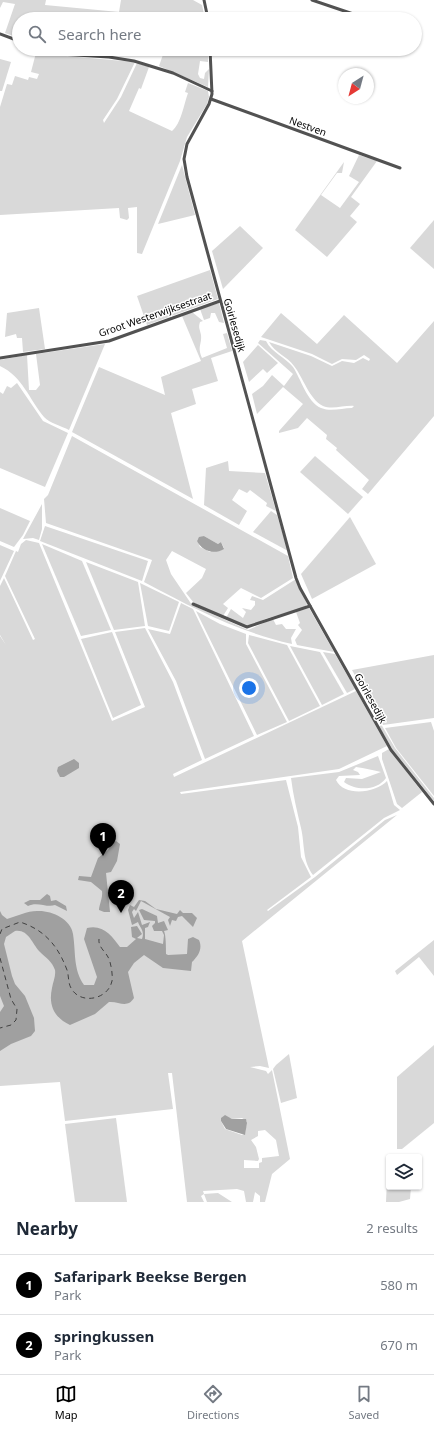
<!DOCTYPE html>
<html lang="en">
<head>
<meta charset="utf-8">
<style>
	body { margin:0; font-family:"Noto Sans",sans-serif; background:#f2f2f3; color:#1f2937 }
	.controls { position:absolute; right:12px; bottom:12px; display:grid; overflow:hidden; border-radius:4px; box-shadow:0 1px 3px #0004 }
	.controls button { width:36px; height:36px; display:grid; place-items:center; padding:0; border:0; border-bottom:1px solid #e0e1e3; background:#fff; color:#1f2937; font:20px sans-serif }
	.compass { position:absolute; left:338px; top:68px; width:36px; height:36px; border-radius:50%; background:#fff; box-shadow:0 1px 3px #0004; rotate:216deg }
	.you { position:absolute; left:249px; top:688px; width:14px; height:14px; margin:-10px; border:3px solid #fff; border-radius:50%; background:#1a73e8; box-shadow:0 0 0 6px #1a73e833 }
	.badge { display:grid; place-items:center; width:26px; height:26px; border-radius:50%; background:#000; color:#fff; font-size:13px; font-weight:700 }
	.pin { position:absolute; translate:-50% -33px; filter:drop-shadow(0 1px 2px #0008) }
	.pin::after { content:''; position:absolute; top:21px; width:14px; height:12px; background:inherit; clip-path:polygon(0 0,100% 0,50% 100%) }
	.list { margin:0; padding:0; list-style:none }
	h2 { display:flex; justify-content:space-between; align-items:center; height:52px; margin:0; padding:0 16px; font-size:17px }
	h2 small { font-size:13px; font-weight:400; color:#747a83 }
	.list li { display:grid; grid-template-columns:26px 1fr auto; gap:12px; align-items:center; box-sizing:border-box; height:60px; padding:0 16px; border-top:1px solid #e0e1e3 }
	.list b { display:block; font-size:15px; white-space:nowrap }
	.list p { margin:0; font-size:13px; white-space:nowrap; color:#747a83 }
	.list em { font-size:13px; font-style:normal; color:#747a83 }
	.icon { flex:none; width:22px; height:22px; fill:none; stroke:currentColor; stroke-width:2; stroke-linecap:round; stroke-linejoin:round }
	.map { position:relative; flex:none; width:434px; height:1202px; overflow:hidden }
	.search { position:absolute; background:#fff; box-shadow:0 1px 3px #0004; left:12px; right:12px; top:12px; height:44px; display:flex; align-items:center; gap:10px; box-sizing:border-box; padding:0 14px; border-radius:22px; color:#747a83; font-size:15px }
	.sheet { height:172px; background:#fff }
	nav { display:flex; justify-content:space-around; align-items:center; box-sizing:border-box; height:56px; border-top:1px solid #e0e1e3; background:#fff; font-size:11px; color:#747a83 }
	nav a { display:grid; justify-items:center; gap:2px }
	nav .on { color:#000 }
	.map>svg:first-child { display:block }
	.green { fill:#d9d9d9; fill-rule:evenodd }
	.water { fill:#a0a0a0 }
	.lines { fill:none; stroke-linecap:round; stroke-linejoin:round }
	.ferry { stroke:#414141; stroke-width:1; stroke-dasharray:5 4; stroke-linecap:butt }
	.minor { stroke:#525252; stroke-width:3 }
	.labels { text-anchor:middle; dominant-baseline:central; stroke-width:3; stroke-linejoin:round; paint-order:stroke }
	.street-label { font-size:10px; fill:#000; stroke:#fff }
</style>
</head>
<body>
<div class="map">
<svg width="434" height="1202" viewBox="0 0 434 1202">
	<rect width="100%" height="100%" fill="#fff"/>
	<g class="green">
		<polygon points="0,0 46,0 45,5 119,12 121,0 193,0 202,5 205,19 19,19 19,38 5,33 15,4 3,2 0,8"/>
		<path d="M37 49 66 56 135 62 117 99 103 120 104 123 121 97 137 63 149 67 141 89 139 88 129 111 172 131C181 124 184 104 188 93L185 92 188 83 208 91 209 97 207 104 187 137 180 161 142 254 137 253V207L128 208 129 218 127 220 120 218 119 208 0 215V107L7 84 12 85 15 76 28 80 29 77 37 79 39 74 31 72Z"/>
		<polygon points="165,49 208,49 208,62 200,61 198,74 200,78 204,79 205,73 209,69 208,87 159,66"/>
		<polygon points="0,59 11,62 2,91 0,91"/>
		<polygon points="359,155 377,161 351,197 360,204 350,216 357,222 327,257 295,230 344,162 342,173 337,173 321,195 340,208 359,182 349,176"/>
		<polygon points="182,165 195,215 158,224"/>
		<polygon points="434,220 434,269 410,248"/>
		<polygon points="240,226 263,248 223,289 212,251"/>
		<polygon points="210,270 218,299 147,325 137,296"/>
		<polygon points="219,303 224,323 219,322 215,313 211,313 210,318 204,320 200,309"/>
		<polygon points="39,308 45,349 23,352 22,338 17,338 16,334 5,337 7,313"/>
		<path d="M192 312 203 321 200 322C198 328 200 329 201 335 202 345 197 346 202 358L227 348 223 334 227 333 232 351 211 358 218 381 192 389 196 404 171 413 193 499 72 432 99 367 165 395 161 377 201 361 182 316Z"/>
		<path d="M281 313 317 344 344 315 397 363 434 321V416L368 494 362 489 369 480 336 450 337 448 326 439 327 435 307 418 298 428 279 433V431L303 404 283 387 257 414 252 394 263 386 272 375 284 386 293 374 258 343 260 340 266 341C272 353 285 357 293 367 301 379 307 402 321 408 331 412 342 408 352 408L354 406C345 405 332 410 323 406 309 399 303 377 294 366 287 356 275 353 269 342L311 356 332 366 342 361 354 363 363 358 369 361 370 359 364 355 356 360 342 359 332 364 312 354 261 337Z"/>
		<path d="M105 344 69 430C62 426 49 423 44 417 29 399 23 377 0 366V360L27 355 29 390H36L40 385 36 354Z"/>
		<polygon points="258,345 278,363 267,373 263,369 249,382 243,362"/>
		<polygon points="17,383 43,421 68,433 45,487 0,468 0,392 3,394 7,386 11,388"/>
		<path d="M72 436 288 556 293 578 261 598 241 588 223 604 228 608 223 616 194 603 186 593 202 578 206 569 172 551 166 560 171 574 192 605 248 630 273 619 276 625 282 624 286 629H296L291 638 292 644C236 631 195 609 144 582L152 560 46 523 44 499 48 495ZM204 536 218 544 221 542 224 548 210 552 200 547 197 540Z"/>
		<polygon points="315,456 363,497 348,514 300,472"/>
		<polygon points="228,461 229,471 265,473 276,511 266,506 267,503 250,490 247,493 239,489 232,500 247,511 239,525 204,505 206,468"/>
		<polygon points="42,504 42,529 39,540 33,538 23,539"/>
		<polygon points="0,508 30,521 23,535 14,547 0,541"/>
		<polygon points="271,511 277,515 288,551 253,532"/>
		<polygon points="350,517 376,564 312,599 301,574"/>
		<polygon points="45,526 148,561 142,581 40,541"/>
		<path d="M26 540 39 543 112 721 145 707 115 632 145 628 173 682 202 760 173 774 174 777 356 691 387 746 339 769 180 792 181 794 286 780 298 827 301 857 311 877 267 910 268 911 315 877 385 820 397 815 242 941 269 1068 260 1066 250 1067 266 1071 268 1074 272 1070 290 1159 272 1174 265 1202H260V1196L255 1192 253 1202H246L244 1191 237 1189 203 1191 204 1194 218 1193 232 1202H207L204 1194 201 1196 204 1202H187L172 1073H168L173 1109 65 1121 60 1082 0 1086V636L6 645 0 635V586L4 578 33 640 35 639 5 576 16 551 18 552 21 544ZM224 1116 232 1119 242 1118 247 1121 245 1134 242 1135 225 1129 221 1121ZM265 1130 276 1140 279 1156 262 1158V1162L259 1163V1168H244V1160L258 1161 259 1159 256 1147 251 1140 258 1136V1131Z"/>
		<polygon points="42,544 82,561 111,630 81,636"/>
		<polygon points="0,545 14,551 0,581"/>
		<polygon points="86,562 138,582 145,626 114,630"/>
		<polygon points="296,579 307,604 305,607 265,619 250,626 226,618 231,609 243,618 246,612 242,608 251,610 255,605 255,601 250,600 252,596 263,600"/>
		<polygon points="140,583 179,602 169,631 148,626"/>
		<polygon points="181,603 193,609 254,736 205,759 176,681 148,629 170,634"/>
		<polygon points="309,608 334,652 297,645 295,640 302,630 298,625 300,623 296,612"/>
		<polygon points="196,611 220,624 246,634 246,644 287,722 257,735"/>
		<polygon points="112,632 141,705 113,718 81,639"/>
		<polygon points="249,635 287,645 320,706 289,721 248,643"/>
		<polygon points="290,646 320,652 344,694 322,705"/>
		<polygon points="323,652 335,654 355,689 347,693"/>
		<polygon points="434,655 434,718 383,725 352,670"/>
		<polygon points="431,722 434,731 434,796 396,748 385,728"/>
		<polygon points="381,724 395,748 434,798 434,801 393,750 379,727"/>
		<polygon points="389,749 422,792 402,808 397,804 382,759 382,753"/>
		<path d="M378 756 386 778C377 791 356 791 344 782L346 778 362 779 381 772C372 770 365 768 356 767L353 770 358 772 360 775 339 776 336 780C344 797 376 793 387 781L394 805 400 810 384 818 313 875C302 860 305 845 301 828 297 811 293 795 291 778L339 772Z"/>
		<polygon points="434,940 434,976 419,957 397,975 395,971"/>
		<polygon points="434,1045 434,1123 402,1149 397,1149 397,1077"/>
		<polygon points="289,1054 297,1098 281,1103 273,1069 276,1065"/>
		<polygon points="116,1118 127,1202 75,1202 65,1124"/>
		<polygon points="389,1178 389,1187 411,1187 410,1199 399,1202 386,1202 387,1179"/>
	</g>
	<g class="water">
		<path d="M204 536 218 544 221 542 224 549C214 555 202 551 197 541L199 537Z"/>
		<polygon points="74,759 79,763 79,768 64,777 60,777 57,771 58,767"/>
		<path d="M116 841 120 844 117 861 111 872 106 873 110 912H104L99 910C99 905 103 898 102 891L91 882 78 880 79 876 91 877 98 858 108 850 111 844Z"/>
		<path d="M47 894 50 896 51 901 56 900 66 906 67 911 55 905C47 908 37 901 28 906L24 903 30 900H40Z"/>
		<path d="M139 900 145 901 156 909 177 914 180 910 183 913H192L197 918 193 927 182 916 178 917 176 921 172 920 170 926 168 920 170 917 141 901 136 911 134 909 132 912 134 918 138 912 142 925 150 922 148 927 145 928V939L163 944 164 935 162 931H154L152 926 155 923V921L144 920 139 910 142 909 157 916 158 923 164 921 168 930 164 931C166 935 166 948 166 954L168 955 187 954 188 939 193 937 199 940C203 949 198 956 192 962L191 971 163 968 144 955 134 963 128 972 134 998C127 1009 119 1001 109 1002L95 1014 70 1025C55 1018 48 1006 52 988 53 982 56 976 55 970 52 961 46 958 39 951 32 943 28 929 15 931L6 937 4 944 12 976 15 984 25 996 34 1018 35 1031 31 1036 11 1044 0 1051V1012L4 1006 0 996V911L2 915 7 919C17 916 27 911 37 911 51 910 71 919 73 934 76 953 73 969 84 985H94L97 977 84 939 87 928C103 924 112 936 120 947H127L136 939 132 937 131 927 137 926 142 934 137 938 142 939C145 931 140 928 138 922L132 925 128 910 130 905 134 907Z"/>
		<polygon points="225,1115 232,1119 246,1119 247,1123 245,1135 226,1129 221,1121 221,1118"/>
	</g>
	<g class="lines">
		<g class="ferry">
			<path d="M0 934 2 929 20 922C45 930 58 946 67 970 69 976 68 983 71 988 80 1005 108 1000 112 981 113 976 111 962 108 957 105 951 98 947 99 939"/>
			<polyline points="0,958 11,999 17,1009 16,1020 11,1025 0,1028"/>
		</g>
		<g class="minor">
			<polyline points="204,0 208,19"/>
			<polyline points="312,0 368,19"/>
			<polyline points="0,34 19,41"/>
			<polyline points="42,49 59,54 109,57 134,61 173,73 212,91"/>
			<polyline points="210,49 212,94 209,104 187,144 184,159 187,177 296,578 300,588 391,750 434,804"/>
			<polyline points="211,99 400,168"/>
			<polyline points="0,358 109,341 220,301"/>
			<polyline points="193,604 247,627 310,606"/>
		</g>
	</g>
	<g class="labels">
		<g class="street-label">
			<text transform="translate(308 126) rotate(20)">Nestven</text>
			<text transform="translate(155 314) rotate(-19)">Groot Westerwijksestraat</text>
			<text transform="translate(235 325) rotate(74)">Goirlesedijk</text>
			<text transform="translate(371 698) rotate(61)">Goirlesedijk</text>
		</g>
	</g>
</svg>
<div class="controls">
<button><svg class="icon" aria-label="layers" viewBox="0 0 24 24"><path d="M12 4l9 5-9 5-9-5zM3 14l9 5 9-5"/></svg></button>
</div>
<svg class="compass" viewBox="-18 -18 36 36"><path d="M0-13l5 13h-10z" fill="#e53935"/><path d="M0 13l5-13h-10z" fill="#747a83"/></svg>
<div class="you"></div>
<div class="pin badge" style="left:103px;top:856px">1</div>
<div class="pin badge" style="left:121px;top:913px">2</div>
<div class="search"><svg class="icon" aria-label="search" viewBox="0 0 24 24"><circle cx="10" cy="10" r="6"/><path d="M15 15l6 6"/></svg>Search here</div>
</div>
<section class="sheet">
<h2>Nearby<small>2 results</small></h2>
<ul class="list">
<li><span class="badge">1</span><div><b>Safaripark Beekse Bergen</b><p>Park</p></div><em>580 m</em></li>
<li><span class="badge">2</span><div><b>springkussen</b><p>Park</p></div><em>670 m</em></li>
</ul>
</section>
<nav>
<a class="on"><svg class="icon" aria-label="map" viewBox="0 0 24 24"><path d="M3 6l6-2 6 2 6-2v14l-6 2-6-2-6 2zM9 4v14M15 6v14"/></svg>Map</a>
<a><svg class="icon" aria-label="directions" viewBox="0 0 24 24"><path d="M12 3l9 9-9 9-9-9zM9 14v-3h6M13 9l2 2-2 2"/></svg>Directions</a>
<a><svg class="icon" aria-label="saved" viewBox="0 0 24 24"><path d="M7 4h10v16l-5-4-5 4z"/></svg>Saved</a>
</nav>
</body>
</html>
